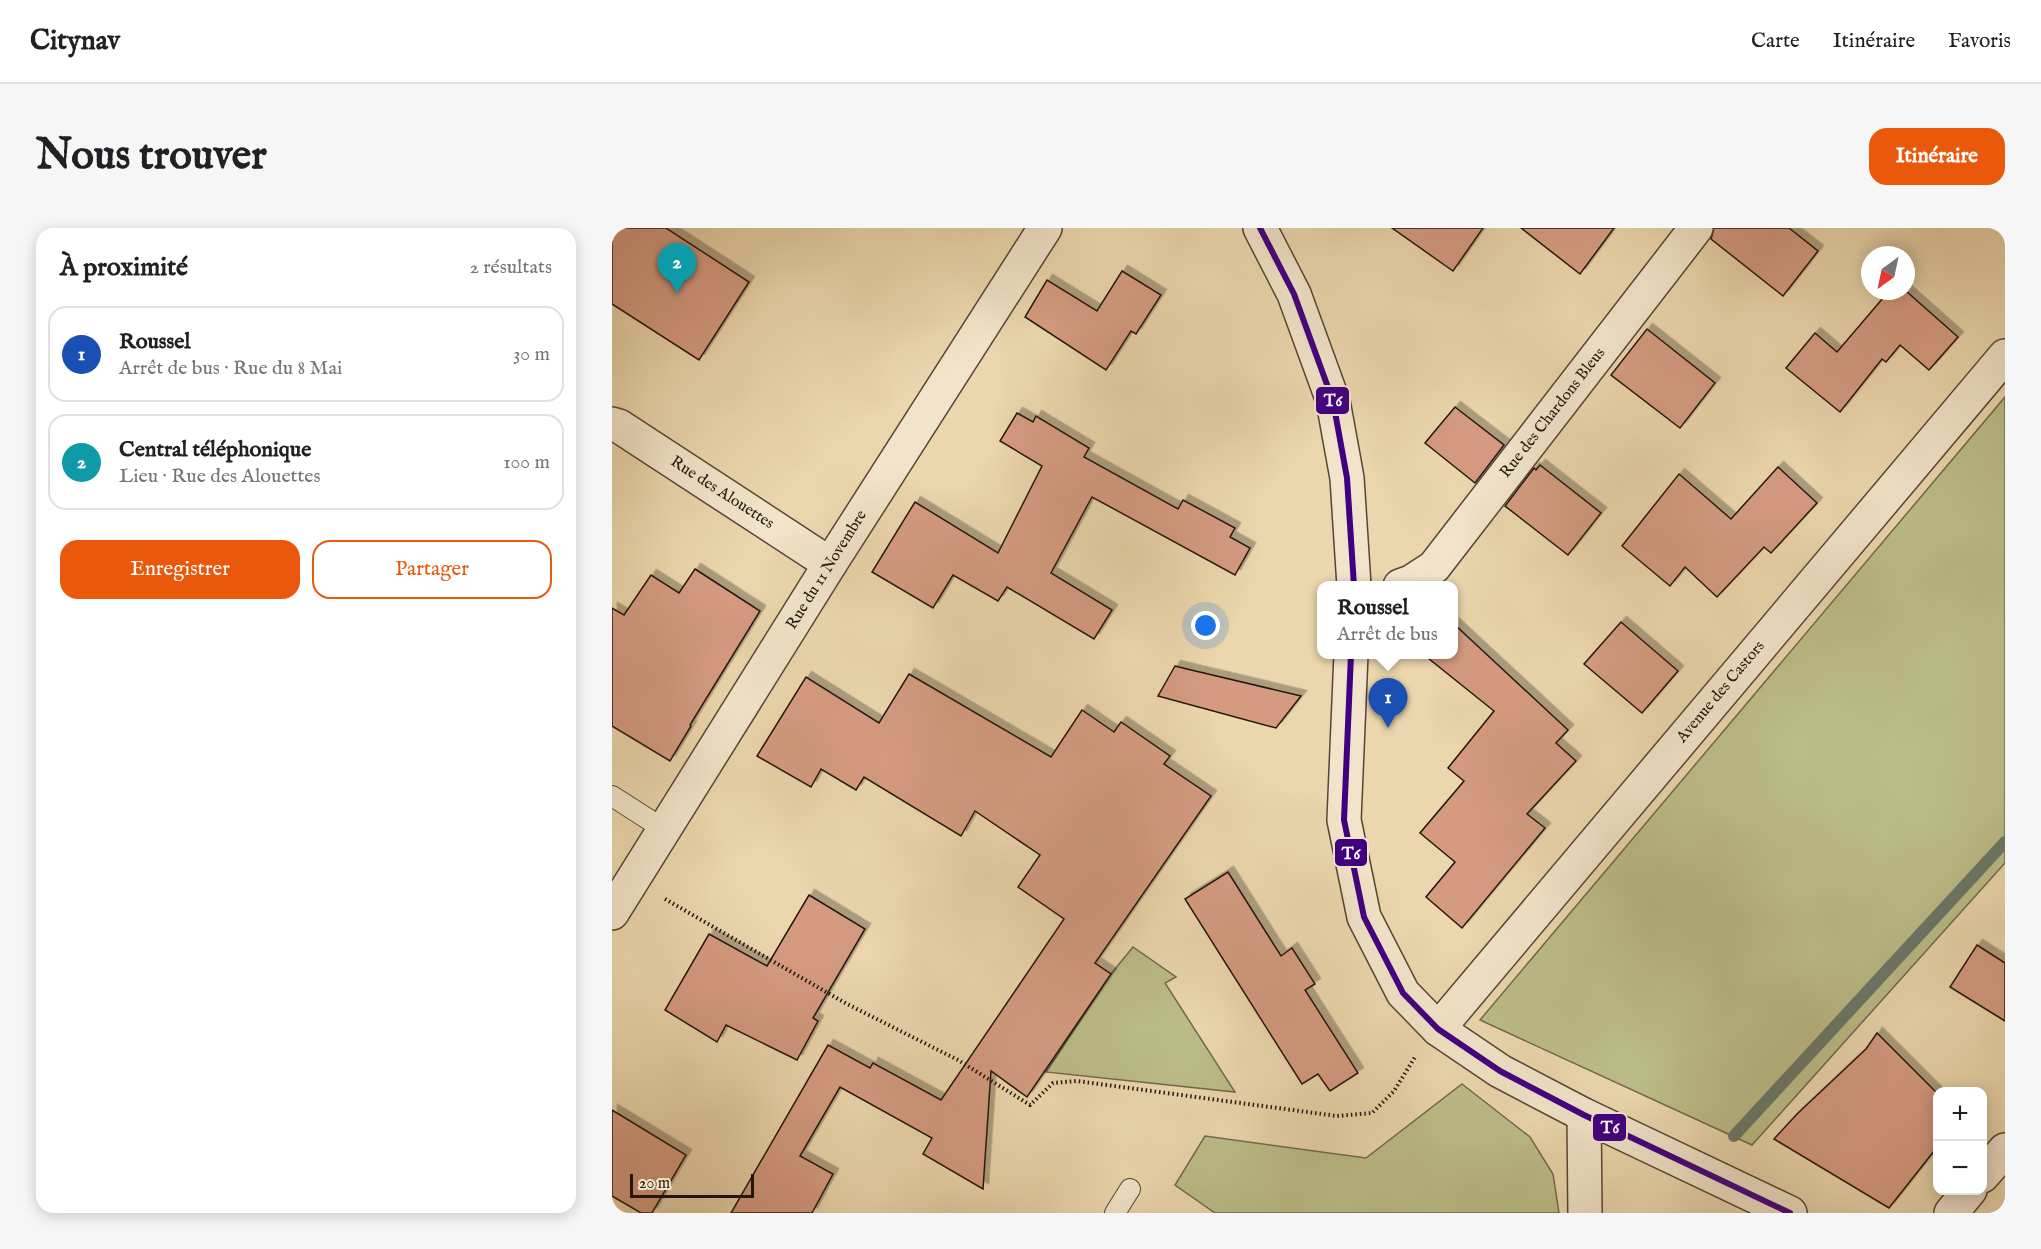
<!DOCTYPE html>
<html lang="fr">
<head>
<meta charset="utf-8">
<style>
	body { margin:0; font-family:"IM FELL English",serif; background:#f6f6f6; color:#202124 }
	.controls { position:absolute; right:18px; bottom:18px; display:grid; overflow:hidden; border-radius:12px; box-shadow:0 3px 15px #0003 }
	.controls button { width:54px; height:54px; display:grid; place-items:center; padding:0; border:0; border-bottom:2px solid #e0e0e0; background:#fff; color:#202124; font:30px sans-serif }
	.compass { position:absolute; left:1249px; top:18px; width:54px; height:54px; border-radius:50%; background:#fff; box-shadow:0 3px 15px #0003; rotate:213deg }
	.scale { position:absolute; left:18px; bottom:15px; width:124px; box-sizing:border-box; padding-left:6px; border:3px solid #25150f; border-top:0; font-size:16px; line-height:21px; white-space:nowrap; color:#25150f; -webkit-text-stroke:4px #f2e4ca; paint-order:stroke }
	.you { position:absolute; left:594px; top:398px; width:21px; height:21px; margin:-15px; border:4px solid #fff; border-radius:50%; background:#1a73e8; box-shadow:0 0 0 9px #1a73e833 }
	.badge { display:grid; place-items:center; width:39px; height:39px; border-radius:50%; background:#ea580c; color:#fff; font-size:20px; font-weight:700 }
	.pin { position:absolute; translate:-50% -50px; filter:drop-shadow(0 2px 3px #0008) }
	.pin::after { content:''; position:absolute; top:32px; width:21px; height:18px; background:inherit; clip-path:polygon(0 0,100% 0,50% 100%) }
	.popup { position:absolute; left:705px; top:353px; width:141px; height:78px; box-sizing:border-box; display:grid; place-content:center; border-radius:12px; background:#fff; filter:drop-shadow(0 2px 4px #0005); font-size:20px; white-space:nowrap; color:#757577 }
	.popup b { font-size:22px; color:#202124 }
	.popup::after { content:''; position:absolute; left:50%; top:100%; margin-left:-12px; border:12px solid transparent; border-top-color:#fff }
	.list { margin:0; padding:0; list-style:none }
	h2 { display:flex; justify-content:space-between; align-items:center; height:78px; margin:0; padding:0 24px; font-size:26px }
	h2 small { font-size:20px; font-weight:400; color:#757577 }
	.list li { display:grid; grid-template-columns:39px 1fr auto; gap:18px; align-items:center; box-sizing:border-box; height:96px; margin:0 12px 12px; padding:0 12px; border:2px solid #e0e0e0; border-radius:18px }
	.list b { display:block; font-size:22px; white-space:nowrap }
	.list p { margin:0; font-size:20px; white-space:nowrap; color:#757577 }
	.list em { font-size:20px; font-style:normal; color:#757577 }
	.actions { display:flex; gap:12px; padding:18px 24px }
	.actions a { flex:1; padding:14px 0; border:2px solid #ea580c; border-radius:18px; text-align:center; font-size:21px; color:#ea580c }
	.actions .main { background:#ea580c; color:#fff }
	.map { position:relative; flex:none; width:1393px; height:985px; overflow:hidden; border-radius:18px }
	header { display:flex; align-items:center; gap:36px; box-sizing:border-box; height:84px; padding:0 30px; background:#fff; border-bottom:2px solid #e0e0e0 }
	header strong { font-size:28px }
	nav { display:flex; gap:33px; margin-inline-start:auto; font-size:21px }
	.intro { display:flex; align-items:center; justify-content:space-between; box-sizing:border-box; height:144px; padding:0 36px }
	h1 { margin:0; font-size:42px }
	.button { padding:15px 27px; border-radius:18px; background:#ea580c; color:#fff; font-size:21px; font-weight:700 }
	main { display:flex; gap:36px; padding:0 36px }
	aside { flex:1; background:#fff; border-radius:18px; box-shadow:0 3px 15px #0003 }
	.map>svg:first-child { display:block }
	.green { fill:#bbbd88; stroke:#70694c; stroke-width:1.5 }
	.lines { fill:none; stroke-linecap:round; stroke-linejoin:round }
	.stream { stroke:#6b7869; stroke-width:12 }
	.building { fill:#d59b81; stroke:#25150f; stroke-width:1.5; filter:url(#shadow) }
	.service-casing { stroke:#564536; stroke-width:22 }
	.minor-casing { stroke:#564536; stroke-width:36 }
	.tertiary-casing { stroke:#564536; stroke-width:36 }
	.path { stroke:#25150f; stroke-width:4; stroke-dasharray:1.5 3; stroke-linecap:butt }
	.service { stroke:#f2e4ca; stroke-width:20 }
	.minor { stroke:#f2e4ca; stroke-width:33 }
	.tertiary { stroke:#f2e4ca; stroke-width:33 }
	.bus-1-casing { stroke:#f2e4ca; stroke-width:10 }
	.bus-1 { stroke:#400080; stroke-width:6 }
	.labels { text-anchor:middle; dominant-baseline:central; stroke-width:4.5; stroke-linejoin:round; paint-order:stroke }
	.street-label { font-size:16px; fill:#25150f; stroke:#f2e4ca }
	.line-badge { stroke:#f2e4ca; stroke-width:2 }
	.badge-label { font-size:16px; text-anchor:middle; font-weight:bold; fill:#fff }
</style>
</head>
<body>
<header>
<strong>Citynav</strong>
<nav><a>Carte</a><a>Itinéraire</a><a>Favoris</a></nav>
</header>
<div class="intro"><h1>Nous trouver</h1><a class="button">Itinéraire</a></div>
<main>
<aside>
<h2>À proximité<small>2 résultats</small></h2>
<ul class="list">
<li><span class="badge" style="background:#1a4fb4">1</span><div><b>Roussel</b><p>Arrêt de bus · Rue du 8 Mai</p></div><em>30 m</em></li>
<li><span class="badge" style="background:#0f9aa8">2</span><div><b>Central téléphonique</b><p>Lieu · Rue des Alouettes</p></div><em>100 m</em></li>
</ul>
<div class="actions"><a class="main">Enregistrer</a><a>Partager</a></div>
</aside>
<div class="map">
<svg width="1393" height="985" viewBox="0 0 1393 985">
	<defs>
		<filter id="shadow"><feDropShadow dx="5.5" dy="-5.5" stdDeviation="0" flood-color="#0004"/></filter>
	</defs>
	<rect width="100%" height="100%" fill="#ebd6ad"/>
	<filter id="stains"><feTurbulence type="fractalNoise" baseFrequency=".00333" numOctaves="4"/><feColorMatrix values="0 0 0 0 .2 0 0 0 0 .09 0 0 0 0 .02 0 0 0 .5 -.17"/></filter>
	<radialGradient id="worn" r=".72"><stop offset=".6" stop-color="#630" stop-opacity="0"/><stop offset="1" stop-color="#630" stop-opacity=".3"/></radialGradient>
	<g class="green">
		<polygon points="1393,169 1393,635 1140,917 868,792"/>
		<polygon points="521,719 564,749 553,755 623,864 434,844 499,746"/>
		<polygon points="850,856 918,909 941,946 947,985 603,985 563,957 593,908 754,930"/>
	</g>
	<g class="lines">
		<polyline class="stream" points="1122,908 1393,614"/>
	</g>
	<g class="building">
		<polygon points="0,0 54,0 137,54 87,132 0,76"/>
		<polygon points="780,0 871,0 841,43"/>
		<polygon points="909,0 1002,0 968,46"/>
		<polygon points="1102,0 1177,0 1206,23 1171,68 1099,11"/>
		<polygon points="510,43 549,67 524,106 519,103 494,142 413,89 435,52 485,83"/>
		<polygon points="1277,63 1294,63 1346,109 1317,142 1288,117 1274,134 1270,131 1228,184 1174,140 1203,105 1225,124"/>
		<polygon points="1035,101 1103,155 1068,200 999,147"/>
		<polygon points="843,179 892,217 863,255 813,215"/>
		<polygon points="405,185 421,194 424,188 477,220 472,229 566,281 571,272 623,300 618,309 638,320 623,347 480,269 439,345 500,382 482,411 395,359 386,373 341,347 321,380 260,344 303,274 386,325 430,238 388,213"/>
		<polygon points="928,237 989,285 956,327 893,278 922,240 924,242"/>
		<polygon points="1166,239 1205,275 1159,325 1152,319 1105,369 1073,339 1058,358 1010,318 1067,246 1119,291"/>
		<polygon points="83,341 148,383 78,497 79,498 58,533 0,498 0,380 12,387 39,347 67,365"/>
		<polygon points="1009,394 1066,443 1030,485 972,436"/>
		<polygon points="842,396 956,502 944,515 964,533 915,586 933,600 850,700 814,669 843,634 808,605 852,553 836,540 882,483 811,426 842,426"/>
		<polygon points="563,438 575,441 689,468 664,500 546,468"/>
		<polygon points="297,446 439,529 470,482 502,504 509,494 558,528 552,536 599,568 483,735 499,746 415,869 379,843 371,961 311,926 320,910 228,859 188,928 221,946 200,985 119,985 216,817 258,840 261,835 329,872 452,691 406,659 428,627 363,583 349,608 252,549 244,562 209,541 199,559 145,528 194,449 267,495"/>
		<polygon points="616,644 669,728 680,720 703,756 693,762 746,845 718,863 706,846 690,856 573,671"/>
		<polygon points="197,667 253,701 201,790 206,793 185,832 114,797 105,814 53,782 97,706 155,738"/>
		<polygon points="1365,717 1393,735 1393,793 1338,759"/>
		<polygon points="1265,805 1326,866 1326,918 1277,980 1162,911 1185,886 1254,821"/>
		<polygon points="0,882 74,927 40,985 29,985 0,968"/>
	</g>
	<g class="lines">
		<g class="service-casing">
			<g id="service">
				<polyline points="0,568 53,602"/>
				<polyline points="503,985 518,961"/>
			</g>
		</g>
		<g class="minor-casing">
			<g id="minor">
				<polyline points="0,196 7,198 218,336"/>
				<polyline points="788,358 799,354 822,339 1084,0"/>
				<polyline points="826,801 1393,128"/>
				<polyline points="972,887 973,985"/>
				<polyline points="1370,948 1393,922"/>
				<polyline points="1339,985 1358,962"/>
			</g>
		</g>
		<g class="tertiary-casing">
			<g id="tertiary">
				<polyline points="648,0 682,66 721,173 735,250 742,358"/>
				<polyline points="739,426 732,592 752,689 791,765 826,801 888,843 972,887 1178,985"/>
				<polyline points="0,685 218,336 433,0"/>
			</g>
		</g>
		<polyline class="path" points="53,671 235,776 346,832 418,877 441,855 465,853 725,888 760,885 782,863 803,829"/>
		<use href="#service" class="service"/>
		<use href="#minor" class="minor"/>
		<use href="#tertiary" class="tertiary"/>
		<g class="bus-1-casing">
			<g id="bus-1">
				<polyline points="648,0 682,66 721,173 735,250 742,358"/>
				<polyline points="739,426 732,592 752,689 791,765 826,801 888,843 972,887 1178,985"/>
			</g>
		</g>
		<use href="#bus-1" class="bus-1"/>
	</g>
	<g class="labels">
		<g class="street-label">
			<text transform="translate(941 185) rotate(-52)">Rue des Chardons Bleus</text>
			<text transform="translate(110 265) rotate(33)">Rue des Alouettes</text>
			<text transform="translate(215 342) rotate(-58)">Rue du 11 Novembre</text>
			<text transform="translate(1109 464) rotate(-50)">Avenue des Castors</text>
		</g>
	</g>
	<g class="line-badge">
		<rect x="703" y="158" width="35" height="29" rx="6" fill="#400080"/>
		<rect x="722" y="610" width="34" height="29" rx="6" fill="#400080"/>
		<rect x="980" y="885" width="35" height="29" rx="6" fill="#400080"/>
	</g>
	<g class="badge-label">
		<text x="721" y="178">T6</text>
		<text x="739" y="631">T6</text>
		<text x="998" y="905">T6</text>
	</g>
	<rect width="100%" height="100%" filter="url(#stains)"/>
	<rect width="100%" height="100%" fill="url(#worn)"/>
</svg>
<div class="controls">
<button>+</button>
<button>−</button>
</div>
<svg class="compass" viewBox="-18 -18 36 36"><path d="M0-13l5 13h-10z" fill="#e53935"/><path d="M0 13l5-13h-10z" fill="#757577"/></svg>
<div class="scale">20 m</div>
<div class="you"></div>
<div class="pin badge" style="left:776px;top:500px;background:#1a4fb4">1</div>
<div class="popup"><b>Roussel</b>Arrêt de bus</div>
<div class="pin badge" style="left:65px;top:65px;background:#0f9aa8">2</div>
</div>
</main>
</body>
</html>
